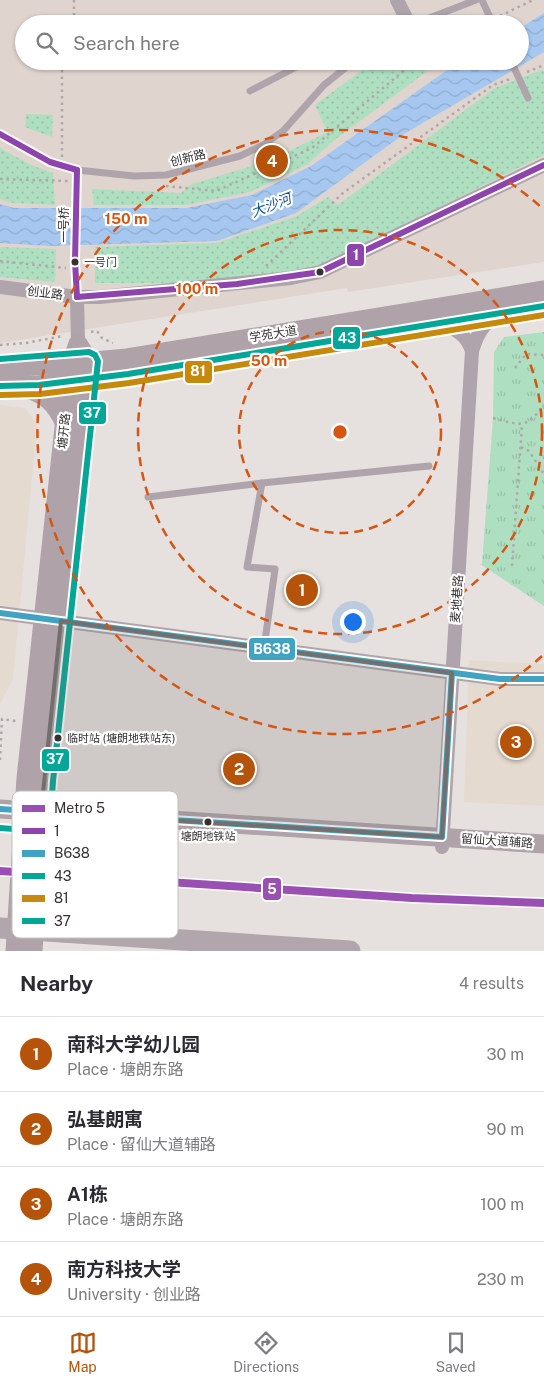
<!DOCTYPE html>
<html lang="en">
<head>
<meta charset="utf-8">
<style>
	body { margin:0; font-family:"Public Sans","Noto Sans SC",sans-serif; background:#f7f7f7; color:#2b2b33 }
	.you { position:absolute; left:352px; top:621px; width:18px; height:18px; margin:-12px; border:4px solid #fff; border-radius:50%; background:#1a73e8; box-shadow:0 0 0 8px #1a73e833 }
	.badge { display:grid; place-items:center; width:32px; height:32px; border-radius:50%; background:#b45309; color:#fff; font-size:16px; font-weight:700 }
	.pin { position:absolute; translate:-50% -50%; border:2px solid #fff; box-shadow:0 1px 5px #0006 }
	.list { margin:0; padding:0; list-style:none }
	h2 { display:flex; justify-content:space-between; align-items:center; height:65px; margin:0; padding:0 20px; font-size:21px }
	h2 small { font-size:16px; font-weight:400; color:#7c7c81 }
	.list li { display:grid; grid-template-columns:32px 1fr auto; gap:15px; align-items:center; box-sizing:border-box; height:75px; padding:0 20px; border-top:1px solid #e1e1e2 }
	.list b { display:block; font-size:19px; white-space:nowrap }
	.list p { margin:0; font-size:16px; white-space:nowrap; color:#7c7c81 }
	.list em { font-size:16px; font-style:normal; color:#7c7c81 }
	.icon { flex:none; width:28px; height:28px; fill:none; stroke:currentColor; stroke-width:2; stroke-linecap:round; stroke-linejoin:round }
	.map { position:relative; flex:none; width:544px; height:951px; overflow:hidden }
	.search { position:absolute; background:#fff; box-shadow:0 1px 4px #0004; left:15px; right:15px; top:15px; height:55px; display:flex; align-items:center; gap:12px; box-sizing:border-box; padding:0 18px; border-radius:28px; color:#7c7c81; font-size:19px }
	.sheet { height:365px; background:#fff }
	nav { display:flex; justify-content:space-around; align-items:center; box-sizing:border-box; height:70px; border-top:1px solid #e1e1e2; background:#fff; font-size:14px; color:#7c7c81 }
	nav a { display:grid; justify-items:center; gap:2px }
	nav .on { color:#b45309 }
	.map>svg:first-child { display:block }
	.commercial { fill:#e5dacf }
	.built { fill:#e0d4ce; fill-rule:evenodd }
	.grass { fill:url(#grass-dots) }
	.park { fill:url(#park-tufts) }
	.water { fill:url(#water-waves) }
	.lines { fill:none; stroke-linecap:round; stroke-linejoin:round }
	.path { stroke:#afa7aa; stroke-width:2.5; stroke-dasharray:2.5 4; stroke-linecap:butt }
	.lane { stroke:#afa4ab; stroke-width:7 }
	.street { stroke:#afa4ab; stroke-width:14 }
	.secondary { stroke:#afa3a9; stroke-width:19 }
	.primary { stroke:#b1a6ab; stroke-width:21 }
	.lane-bridge { stroke:#afa4ab; stroke-width:7 }
	.bus-1-casing { stroke:#fff; stroke-width:10 }
	.bus-2-casing { stroke:#fff; stroke-width:10 }
	.bus-3-casing { stroke:#fff; stroke-width:10 }
	.bus-4-casing { stroke:#fff; stroke-width:10 }
	.bus-5-casing { stroke:#fff; stroke-width:10 }
	.bus-1 { stroke:#8e44ad; stroke-width:6 }
	.bus-2 { stroke:#41a3c1; stroke-width:6 }
	.bus-3 { stroke:#04a797; stroke-width:6 }
	.bus-4 { stroke:#c6890c; stroke-width:6 }
	.bus-5 { stroke:#04a797; stroke-width:6 }
	.metro-1-casing { stroke:#fff; stroke-width:11 }
	.metro-1 { stroke:#9950b2; stroke-width:8 }
	.marked { fill:#726f6c; fill-opacity:0.2; stroke:#726f6c; stroke-width:4; stroke-linejoin:round }
	.ring { fill:none; stroke:#d65510; stroke-width:2.5; stroke-dasharray:9 6 }
	.bus-dot { fill:#34312f; stroke:#fff; stroke-width:2 }
	.labels { text-anchor:middle; dominant-baseline:central; stroke-width:4.5; stroke-linejoin:round; paint-order:stroke }
	.bus-label { font-size:11px; fill:#34312f; stroke:#fff; text-anchor:start }
	.street-label { font-size:12px; fill:#34312f; stroke:#fff }
	.water-label { font-size:14px; font-style:italic; fill:#135697; stroke:#fff }
	.key { fill:#fff; stroke:#c2c1c1; stroke-width:1 }
	.key-label { font-size:14px; fill:#34312f }
	.centre { fill:#d65510; stroke:#fff; stroke-width:2.5 }
	.ring-label { font-size:15px; text-anchor:middle; font-weight:bold; fill:#d65510; stroke:#fff; stroke-width:4.5; stroke-linejoin:round; paint-order:stroke }
	.line-badge { stroke:#fff; stroke-width:2 }
	.badge-label { font-size:14px; text-anchor:middle; font-weight:bold; fill:#fff }
</style>
</head>
<body>
<div class="map">
<svg width="544" height="951" viewBox="0 0 544 951">
	<defs>
		<pattern id="grass-dots" width="8" height="8" patternUnits="userSpaceOnUse" patternTransform="scale(1.25)"><rect width="8" height="8" fill="#afdfc1"/><path d="M2 2h.1M6 6h.1" fill="none" stroke="#97c0a6" stroke-width="1.8" stroke-linecap="round"/></pattern>
		<pattern id="park-tufts" width="24" height="20" patternUnits="userSpaceOnUse" patternTransform="scale(1.25)"><rect width="24" height="20" fill="#afdfc1"/><path d="M3 7l-1-3M5 7V3M7 7l1-3M15 17l-1-3M17 17v-4M19 17l1-3" fill="none" stroke="#97c0a6"/></pattern>
		<pattern id="water-waves" width="16" height="10" patternUnits="userSpaceOnUse" patternTransform="scale(1.25)"><rect width="16" height="10" fill="#a6c8f0"/><path d="M0 5q4-4 8 0t8 0" fill="none" stroke="#90acce"/></pattern>
	</defs>
	<rect width="100%" height="100%" fill="#e6e1de"/>
	<g class="commercial">
		<polygon points="0,405 25,408 37,425 13,679 0,704"/>
		<polygon points="469,660 544,664 544,806 464,802"/>
	</g>
	<path class="built" d="M0 0H544V262L348 292 347 288 0 343ZM24 24H520V61H24Z"/>
	<g class="grass">
		<polygon points="456,15 483,18 489,24 439,24"/>
		<polygon points="374,61 441,61 333,141 308,164 250,192 186,205 94,205 92,189 181,193 192,184 266,162 328,132 315,105"/>
		<polygon points="542,70 544,71 544,155 320,267 215,283 95,283 95,247 217,243 297,216 328,197 338,205 495,88"/>
		<polygon points="26,114 53,115 52,137 25,127"/>
		<polygon points="0,148 31,165 53,173 55,205 13,203 0,199"/>
		<polygon points="0,247 56,249 55,282 0,277"/>
	</g>
	<polygon class="park" points="544,332 544,606 480,564 482,564 493,418 494,352 504,337"/>
	<polygon class="water" points="544,13 544,52 404,134 296,213 217,241 49,246 0,243 0,204 14,208 186,208 252,195 311,166 460,61 520,61 520,28"/>
	<g class="lines">
		<g class="path">
			<polyline points="74,0 74,24"/>
			<polyline points="500,16 533,0"/>
			<polyline points="527,72 544,65"/>
			<polyline points="62,157 62,64 66,61"/>
			<polyline points="0,179 68,181"/>
			<polyline points="166,186 216,191 312,148 415,61"/>
			<polyline points="0,261 66,268"/>
			<polyline points="266,266 343,193 493,85 510,79"/>
			<polyline points="91,332 97,331 102,338 113,343"/>
			<polyline points="0,345 26,343 63,336"/>
			<polyline points="515,368 526,354 544,355"/>
			<path d="M493 418C521 425 525 430 544 405"/>
			<polyline points="521,447 529,451 544,474"/>
			<polyline points="512,566 522,425"/>
			<polyline points="0,760 2,719 16,721"/>
		</g>
		<g class="lane">
			<polyline points="482,0 493,24"/>
			<polyline points="414,24 476,0"/>
			<polyline points="250,91 308,61"/>
			<polyline points="0,134 50,162 77,170 134,176 166,175 240,156 263,145 283,131 324,85 354,61"/>
			<polyline points="77,170 75,261 77,297"/>
			<polyline points="262,483 247,567 275,569 264,648"/>
			<polyline points="148,497 262,483 429,466"/>
		</g>
		<g class="street">
			<polyline points="397,0 409,24"/>
			<polyline points="0,287 77,297 100,297 291,278 320,272 544,165"/>
			<polyline points="77,297 78,344"/>
			<path d="M440 323C456 329 467 335 472 351"/>
			<polyline points="0,613 500,679 544,679"/>
			<path d="M442 847 472 351C477 335 483 324 497 314"/>
		</g>
		<g class="secondary">
			<polyline points="0,368 37,366 127,358 544,290"/>
			<polyline points="0,386 39,385 128,374 544,306"/>
			<path d="M23 387C46 395 55 402 65 424"/>
			<polyline points="0,809 544,844"/>
			<polyline points="15,951 26,778 71,363 78,344"/>
			<polyline points="33,951 44,780 89,361 78,344"/>
		</g>
		<polyline class="primary" points="0,928 350,951"/>
		<polyline class="lane-bridge" points="511,61 528,98"/>
		<g class="bus-1-casing">
			<g id="bus-1">
				<polyline points="0,134 50,162 77,170"/>
				<polyline points="77,170 75,261 77,297"/>
				<polyline points="77,297 237,284 320,272 544,165"/>
			</g>
		</g>
		<g class="bus-2-casing">
			<g id="bus-2">
				<polyline points="0,613 500,679 544,679"/>
				<polyline points="0,809 442,837 452,673"/>
			</g>
		</g>
		<g class="bus-3-casing">
			<polyline id="bus-3" points="0,386 39,385 128,374 544,306"/>
		</g>
		<g class="bus-4-casing">
			<polyline id="bus-4" points="0,395 40,394 129,383 544,315"/>
		</g>
		<g class="bus-5-casing">
			<polyline id="bus-5" points="0,359 89,352 95,355 98,361 53,781 50,823 47,829 42,831 0,828"/>
		</g>
		<use href="#bus-1" class="bus-1"/>
		<use href="#bus-2" class="bus-2"/>
		<use href="#bus-3" class="bus-3"/>
		<use href="#bus-4" class="bus-4"/>
		<use href="#bus-5" class="bus-5"/>
		<g class="metro-1-casing">
			<polyline id="metro-1" points="0,871 412,898 544,903"/>
		</g>
		<use href="#metro-1" class="metro-1"/>
	</g>
	<path class="marked" d="M61 621 452 673 442 837 41 812Z"/>
	<g class="ring">
		<circle cx="340" cy="432" r="101"/>
		<circle cx="340" cy="432" r="202"/>
		<path d="M542 656A302 302 0 1 1 542 208"/>
	</g>
	<g class="bus-dot">
		<circle cx="75" cy="262" r="4.5"/>
		<circle cx="320" cy="272" r="4.5"/>
		<circle cx="58" cy="738" r="4.5"/>
		<circle cx="208" cy="822" r="4.5"/>
	</g>
	<g class="labels">
		<g class="bus-label">
			<text x="84" y="262">一号门</text>
			<text x="67" y="738">临时站 (塘朗地铁站东)</text>
			<text x="208" y="836" text-anchor="middle">塘朗地铁站</text>
		</g>
		<g class="street-label">
			<text transform="translate(188 158) rotate(-14)">创新路</text>
			<text transform="translate(64 225) rotate(-90)">一号桥</text>
			<text transform="translate(45 293) rotate(7)">创业路</text>
			<text transform="translate(273 334) rotate(-9)">学苑大道</text>
			<text transform="translate(64 431) rotate(-84)">塘开路</text>
			<text transform="translate(457 599) rotate(-86)">麦地巷路</text>
			<text transform="translate(497 841) rotate(4)">留仙大道辅路</text>
		</g>
		<g class="water-label">
			<text transform="translate(271 205) rotate(-21)">大沙河</text>
		</g>
	</g>
	<rect x="12" y="791" width="166" height="147" rx="8" class="key"/>
	<rect x="22" y="805" width="23" height="7" fill="#9950b2"/>
	<rect x="22" y="828" width="23" height="6" fill="#8e44ad"/>
	<rect x="22" y="850" width="23" height="7" fill="#41a3c1"/>
	<rect x="22" y="873" width="23" height="6" fill="#04a797"/>
	<rect x="22" y="895" width="23" height="7" fill="#c6890c"/>
	<rect x="22" y="918" width="23" height="6" fill="#04a797"/>
	<g class="key-label">
		<text x="54" y="813">Metro 5</text>
		<text x="54" y="836">1</text>
		<text x="54" y="858">B638</text>
		<text x="54" y="881">43</text>
		<text x="54" y="903">81</text>
		<text x="54" y="926">37</text>
	</g>
	<circle cx="340" cy="432" r="8" class="centre"/>
	<g class="ring-label">
		<text x="126" y="224">150 m</text>
		<text x="197" y="294">100 m</text>
		<text x="269" y="366">50 m</text>
	</g>
	<g class="line-badge">
		<rect x="346" y="243" width="19" height="24" rx="5" fill="#8e44ad"/>
		<rect x="332" y="326" width="29" height="24" rx="5" fill="#04a797"/>
		<rect x="184" y="360" width="29" height="24" rx="5" fill="#c6890c"/>
		<rect x="78" y="401" width="29" height="24" rx="5" fill="#04a797"/>
		<rect x="248" y="637" width="48" height="24" rx="5" fill="#41a3c1"/>
		<rect x="41" y="748" width="29" height="24" rx="5" fill="#04a797"/>
		<rect x="262" y="877" width="20" height="24" rx="5" fill="#9950b2"/>
	</g>
	<g class="badge-label">
		<text x="356" y="260">1</text>
		<text x="347" y="343">43</text>
		<text x="198" y="376">81</text>
		<text x="92" y="418">37</text>
		<text x="272" y="654">B638</text>
		<text x="55" y="764">37</text>
		<text x="272" y="894">5</text>
	</g>
</svg>
<div class="you"></div>
<div class="pin badge" style="left:302px;top:590px">1</div>
<div class="pin badge" style="left:239px;top:769px">2</div>
<div class="pin badge" style="left:516px;top:742px">3</div>
<div class="pin badge" style="left:272px;top:161px">4</div>
<div class="search"><svg class="icon" aria-label="search" viewBox="0 0 24 24"><circle cx="10" cy="10" r="6"/><path d="M15 15l6 6"/></svg>Search here</div>
</div>
<section class="sheet">
<h2>Nearby<small>4 results</small></h2>
<ul class="list">
<li><span class="badge">1</span><div><b>南科大学幼儿园</b><p>Place · 塘朗东路</p></div><em>30 m</em></li>
<li><span class="badge">2</span><div><b>弘基朗寓</b><p>Place · 留仙大道辅路</p></div><em>90 m</em></li>
<li><span class="badge">3</span><div><b>A1栋</b><p>Place · 塘朗东路</p></div><em>100 m</em></li>
<li><span class="badge">4</span><div><b>南方科技大学</b><p>University · 创业路</p></div><em>230 m</em></li>
</ul>
</section>
<nav>
<a class="on"><svg class="icon" aria-label="map" viewBox="0 0 24 24"><path d="M3 6l6-2 6 2 6-2v14l-6 2-6-2-6 2zM9 4v14M15 6v14"/></svg>Map</a>
<a><svg class="icon" aria-label="directions" viewBox="0 0 24 24"><path d="M12 3l9 9-9 9-9-9zM9 14v-3h6M13 9l2 2-2 2"/></svg>Directions</a>
<a><svg class="icon" aria-label="saved" viewBox="0 0 24 24"><path d="M7 4h10v16l-5-4-5 4z"/></svg>Saved</a>
</nav>
</body>
</html>
